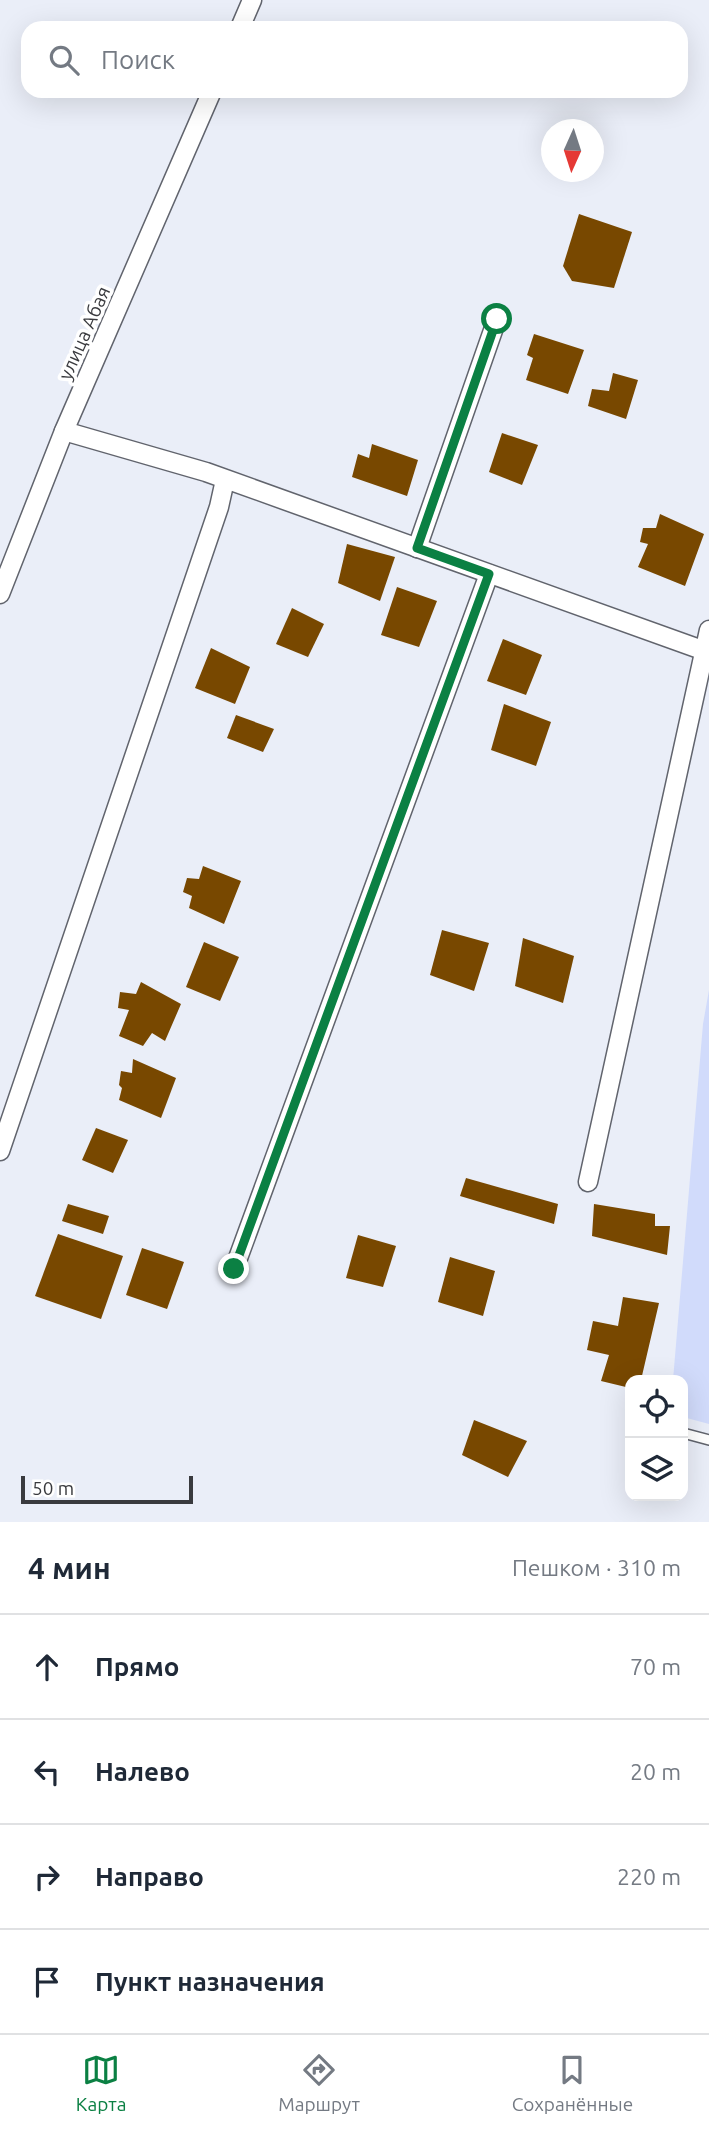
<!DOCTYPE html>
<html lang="ru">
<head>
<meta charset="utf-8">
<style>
	body { margin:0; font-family:Ubuntu,sans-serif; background:#f6f6f7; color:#1f2937 }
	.controls { position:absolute; right:21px; bottom:21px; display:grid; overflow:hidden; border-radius:14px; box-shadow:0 7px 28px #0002 }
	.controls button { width:63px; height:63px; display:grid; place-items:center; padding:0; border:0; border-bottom:2px solid #e0e1e3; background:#fff; color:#1f2937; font:35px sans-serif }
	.compass { position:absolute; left:541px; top:119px; width:63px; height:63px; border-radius:50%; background:#fff; box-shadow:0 7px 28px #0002; rotate:183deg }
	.scale { position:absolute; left:21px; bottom:18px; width:172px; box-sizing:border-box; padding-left:7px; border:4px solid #393a3e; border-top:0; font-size:19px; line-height:24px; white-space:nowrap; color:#393a3e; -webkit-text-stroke:5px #fff; paint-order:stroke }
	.stop { position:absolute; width:21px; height:21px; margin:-16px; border:5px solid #0b8043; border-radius:50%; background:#fff }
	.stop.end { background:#0b8043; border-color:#fff; box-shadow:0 2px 7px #0008 }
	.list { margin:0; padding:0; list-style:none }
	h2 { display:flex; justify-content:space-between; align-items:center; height:91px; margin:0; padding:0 28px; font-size:30px }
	h2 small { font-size:23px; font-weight:400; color:#747a83 }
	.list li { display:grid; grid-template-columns:46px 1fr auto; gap:21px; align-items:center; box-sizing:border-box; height:105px; padding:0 28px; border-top:2px solid #e0e1e3 }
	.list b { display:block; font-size:26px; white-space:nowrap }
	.list em { font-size:23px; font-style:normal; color:#747a83 }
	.icon { flex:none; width:38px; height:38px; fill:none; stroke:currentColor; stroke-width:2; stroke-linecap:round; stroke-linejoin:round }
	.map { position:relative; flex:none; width:709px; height:1522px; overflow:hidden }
	.search { position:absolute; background:#fff; box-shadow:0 7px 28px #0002; left:21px; right:21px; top:21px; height:77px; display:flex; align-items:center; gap:18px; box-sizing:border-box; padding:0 24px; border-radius:21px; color:#747a83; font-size:26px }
	.sheet { height:511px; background:#fff }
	nav { display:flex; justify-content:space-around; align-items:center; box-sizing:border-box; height:98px; border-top:2px solid #e0e1e3; background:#fff; font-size:19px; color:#747a83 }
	nav a { display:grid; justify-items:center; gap:4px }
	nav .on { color:#0b8043 }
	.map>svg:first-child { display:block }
	.green { fill:#d1dbfb }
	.building { fill:#784800 }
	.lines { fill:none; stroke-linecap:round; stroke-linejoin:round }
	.service-casing { stroke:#61646d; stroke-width:12 }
	.minor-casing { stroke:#61646d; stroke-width:21 }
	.service { stroke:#fff; stroke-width:9 }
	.minor { stroke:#fff; stroke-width:18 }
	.route { stroke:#0b8043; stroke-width:9 }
	.labels { text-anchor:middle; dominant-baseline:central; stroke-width:7; stroke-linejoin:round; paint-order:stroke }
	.street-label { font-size:19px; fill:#393a3e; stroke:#fff }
</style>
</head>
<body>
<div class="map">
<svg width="709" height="1522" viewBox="0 0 709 1522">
	<rect width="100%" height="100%" fill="#eaeef8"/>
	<polygon class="green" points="709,990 709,1424 683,1417 683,1380 673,1380 703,1024"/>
	<g class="building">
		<polygon points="579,214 632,232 614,288 572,281 563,266"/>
		<polygon points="534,334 584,350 568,394 526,380 533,358 527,355"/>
		<polygon points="613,373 638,380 626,419 588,406 592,389 609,391"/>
		<polygon points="502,433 538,445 522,485 489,472"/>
		<polygon points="372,444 418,460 407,496 352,477 358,454 369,458"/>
		<polygon points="660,514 704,534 685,586 638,567 648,544 640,542 643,528 656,528"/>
		<polygon points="347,544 395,557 380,601 338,583"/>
		<polygon points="397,587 437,601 419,647 381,635"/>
		<polygon points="292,608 324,624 308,657 276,644"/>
		<polygon points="503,639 542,655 526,695 487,681"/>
		<polygon points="211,648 250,667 235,704 195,688"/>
		<polygon points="504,704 551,722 536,766 491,750"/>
		<polygon points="236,715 274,729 263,752 227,738"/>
		<polygon points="203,866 241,881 224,924 189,908 192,896 183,892 187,878 199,879"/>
		<polygon points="442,930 489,943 474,991 430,975"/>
		<polygon points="523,938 574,956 563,1003 515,986"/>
		<polygon points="204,942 239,957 220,1001 186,987"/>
		<polygon points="141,982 181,1004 165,1041 152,1033 143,1046 119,1036 129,1010 118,1008 120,992 136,994"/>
		<polygon points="133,1059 176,1078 161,1118 119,1100 122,1088 119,1085 121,1071 132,1073"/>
		<polygon points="96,1128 128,1140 113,1173 82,1160"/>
		<polygon points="466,1178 558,1204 554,1224 460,1196"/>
		<polygon points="68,1204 109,1216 103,1234 62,1221"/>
		<polygon points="594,1204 655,1214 655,1226 670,1226 667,1255 592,1236"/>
		<polygon points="58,1234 123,1256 101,1319 35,1296"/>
		<polygon points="358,1235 396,1246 383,1287 346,1278"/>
		<polygon points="142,1248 184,1262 167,1309 126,1295"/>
		<polygon points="450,1257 495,1271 483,1316 438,1302"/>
		<polygon points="623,1297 659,1303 641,1380 630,1380 630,1388 601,1381 609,1355 587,1350 593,1321 618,1326"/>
		<polygon points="474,1420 527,1441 508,1477 462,1455"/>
	</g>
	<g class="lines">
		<g class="service-casing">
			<polyline id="service" points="683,1433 709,1440"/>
		</g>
		<g class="minor-casing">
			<g id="minor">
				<polyline points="240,28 252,0"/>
				<polyline points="64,431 206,472 705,651"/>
				<polyline points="417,548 497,319"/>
				<polyline points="0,594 64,431 212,91"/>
				<polyline points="0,1151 219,507 225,480"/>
				<polyline points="588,1182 709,630"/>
				<polyline points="234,1269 489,574"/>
			</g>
		</g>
		<use href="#service" class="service"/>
		<use href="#minor" class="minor"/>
	</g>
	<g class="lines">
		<polyline class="route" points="234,1269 489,574 417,548 497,319"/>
	</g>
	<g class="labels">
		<g class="street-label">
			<text transform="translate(84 333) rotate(-66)">улица Абая</text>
		</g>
	</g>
</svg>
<div class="controls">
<button><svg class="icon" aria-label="locate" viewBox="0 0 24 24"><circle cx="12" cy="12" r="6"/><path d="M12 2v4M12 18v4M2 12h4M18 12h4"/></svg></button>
<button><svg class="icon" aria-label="layers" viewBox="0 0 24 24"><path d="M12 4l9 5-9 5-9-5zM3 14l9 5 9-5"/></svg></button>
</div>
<svg class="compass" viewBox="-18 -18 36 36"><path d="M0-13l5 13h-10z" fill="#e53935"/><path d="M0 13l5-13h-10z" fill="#747a83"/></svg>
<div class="scale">50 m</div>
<div class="stop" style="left:497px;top:319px"></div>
<div class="stop end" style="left:234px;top:1269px"></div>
<div class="search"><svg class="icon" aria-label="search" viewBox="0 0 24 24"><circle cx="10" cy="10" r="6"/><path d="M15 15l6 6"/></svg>Поиск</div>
</div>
<section class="sheet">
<h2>4 мин<small>Пешком · 310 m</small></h2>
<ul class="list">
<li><svg class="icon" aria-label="ahead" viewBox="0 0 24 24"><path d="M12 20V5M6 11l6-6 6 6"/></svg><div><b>Прямо</b></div><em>70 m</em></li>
<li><svg class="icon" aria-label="left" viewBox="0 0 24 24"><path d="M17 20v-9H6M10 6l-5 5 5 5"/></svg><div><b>Налево</b></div><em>20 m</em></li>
<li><svg class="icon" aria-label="right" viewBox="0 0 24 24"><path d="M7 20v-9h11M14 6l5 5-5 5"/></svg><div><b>Направо</b></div><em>220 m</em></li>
<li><svg class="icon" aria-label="arrive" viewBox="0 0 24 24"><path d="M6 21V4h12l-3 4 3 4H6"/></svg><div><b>Пункт назначения</b></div></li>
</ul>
</section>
<nav>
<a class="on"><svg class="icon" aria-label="map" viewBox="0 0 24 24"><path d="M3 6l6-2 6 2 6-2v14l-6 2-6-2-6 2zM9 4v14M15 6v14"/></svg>Карта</a>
<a><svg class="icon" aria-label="directions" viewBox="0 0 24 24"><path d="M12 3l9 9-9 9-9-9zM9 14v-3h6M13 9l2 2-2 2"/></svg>Маршрут</a>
<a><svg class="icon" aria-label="saved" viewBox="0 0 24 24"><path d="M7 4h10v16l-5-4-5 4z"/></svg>Сохранённые</a>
</nav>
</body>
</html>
